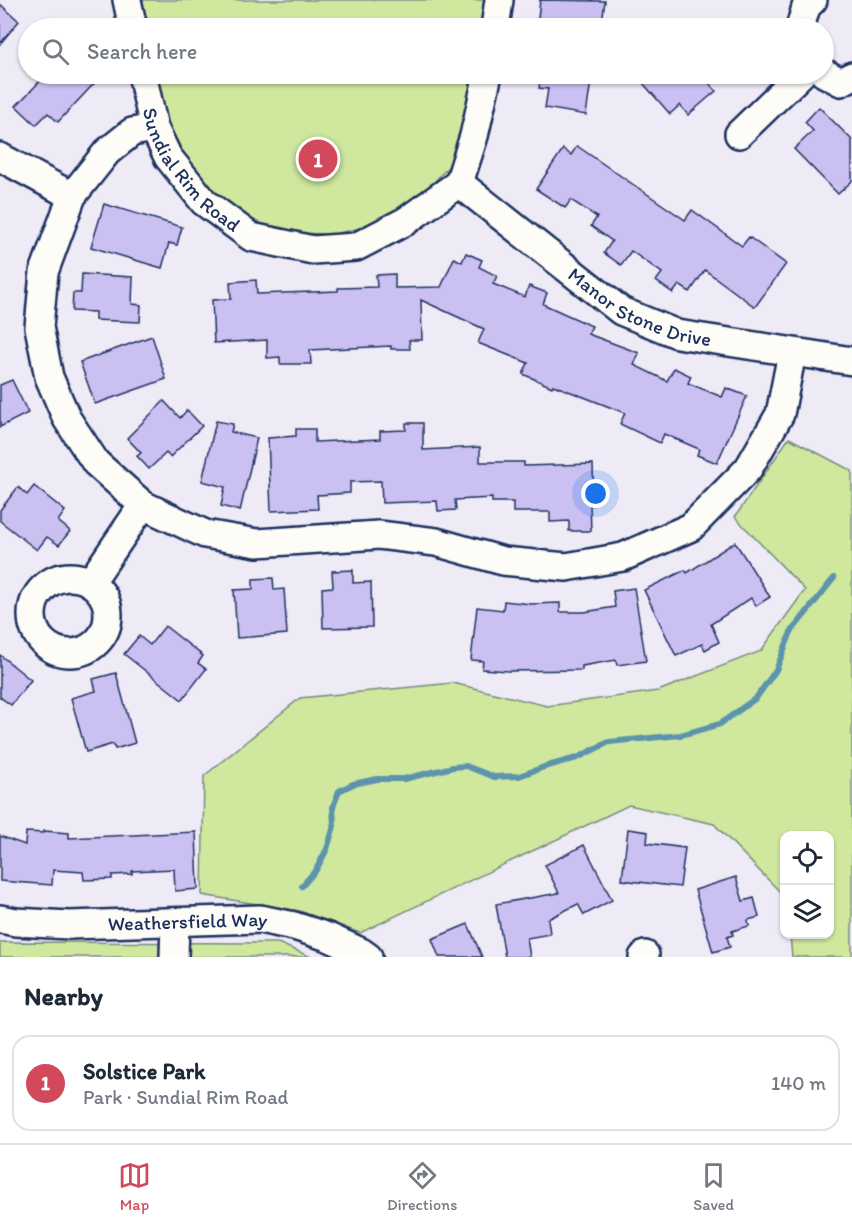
<!DOCTYPE html>
<html lang="en">
<head>
<meta charset="utf-8">
<style>
	body { margin:0; font-family:Itim,sans-serif; background:#f2f2f3; color:#1f2937 }
	.controls { position:absolute; right:18px; bottom:18px; display:grid; overflow:hidden; border-radius:12px; box-shadow:0 2px 4px #0004 }
	.controls button { width:54px; height:54px; display:grid; place-items:center; padding:0; border:0; border-bottom:2px solid #e0e1e3; background:#fff; color:#1f2937; font:30px sans-serif }
	.you { position:absolute; left:596px; top:494px; width:21px; height:21px; margin:-15px; border:4px solid #fff; border-radius:50%; background:#1a73e8; box-shadow:0 0 0 9px #1a73e833 }
	.badge { display:grid; place-items:center; width:39px; height:39px; border-radius:50%; background:#d1495b; color:#fff; font-size:20px; font-weight:700 }
	.pin { position:absolute; translate:-50% -50%; border:3px solid #fff; box-shadow:0 2px 6px #0006 }
	.list { margin:0; padding:0; list-style:none }
	h2 { display:flex; justify-content:space-between; align-items:center; height:78px; margin:0; padding:0 24px; font-size:26px }
	h2 small { font-size:20px; font-weight:400; color:#747a83 }
	.list li { display:grid; grid-template-columns:39px 1fr auto; gap:18px; align-items:center; box-sizing:border-box; height:96px; margin:0 12px 12px; padding:0 12px; border:2px solid #e0e1e3; border-radius:18px }
	.list b { display:block; font-size:22px; white-space:nowrap }
	.list p { margin:0; font-size:20px; white-space:nowrap; color:#747a83 }
	.list em { font-size:20px; font-style:normal; color:#747a83 }
	.icon { flex:none; width:33px; height:33px; fill:none; stroke:currentColor; stroke-width:2; stroke-linecap:round; stroke-linejoin:round }
	.map { position:relative; flex:none; width:852px; height:957px; overflow:hidden }
	.search { position:absolute; background:#fff; box-shadow:0 2px 4px #0004; left:18px; right:18px; top:18px; height:66px; display:flex; align-items:center; gap:15px; box-sizing:border-box; padding:0 21px; border-radius:33px; color:#747a83; font-size:22px }
	.sheet { height:186px; background:#fff }
	nav { display:flex; justify-content:space-around; align-items:center; box-sizing:border-box; height:84px; border-top:2px solid #e0e1e3; background:#fff; font-size:16px; color:#747a83 }
	nav a { display:grid; justify-items:center; gap:3px }
	nav .on { color:#d1495b }
	.map>svg:first-child { display:block }
	.green { fill:#cfe89e; stroke:#758c7e; stroke-width:1.5 }
	.lines { fill:none; stroke-linecap:round; stroke-linejoin:round }
	.stream { stroke:#5c94ad; stroke-width:6 }
	.building { fill:#cbc0f2; stroke:#1b2f5e; stroke-width:1.5 }
	.minor-casing { stroke:#1b2f5e; stroke-width:32 }
	.minor { stroke:#fdfcf7; stroke-width:27 }
	.labels { text-anchor:middle; dominant-baseline:central; stroke-width:4.5; stroke-linejoin:round; paint-order:stroke }
	.street-label { font-size:20px; fill:#1b2f5e; stroke:#fdfcf7 }
</style>
</head>
<body>
<div class="map">
<svg width="852" height="957" viewBox="0 0 852 957">
	<rect width="100%" height="100%" fill="#eeeaf6"/>
	<filter id="ink" filterUnits="userSpaceOnUse"><feTurbulence type="fractalNoise" baseFrequency=".0167" numOctaves="2"/><feDisplacementMap in="SourceGraphic" scale="12" xChannelSelector="R" yChannelSelector="G"/><feConvolveMatrix kernelMatrix="1 2 1 2 8 2 1 2 1" color-interpolation-filters="sRGB"/></filter>
	<g filter="url(#ink)">
		<g class="green">
			<polygon points="139,0 488,0 483,28 145,28"/>
			<polygon points="155,74 476,74 467,123 449,166 419,198 380,223 335,234 286,233 250,219 207,192 178,152 164,117"/>
			<polygon points="789,438 852,471 852,957 792,957 790,935 830,934 830,836 784,836 784,896 714,824 629,805 360,933 300,911 202,895 204,776 300,698 453,683 547,706 658,691 761,651 805,590 735,517"/>
			<polygon points="0,942 278,943 311,957 0,957"/>
		</g>
		<g class="lines">
			<polyline class="stream" points="302,886 316,870 327,849 334,826 333,807 339,791 353,784 377,779 404,779 453,767 466,766 494,777 519,776 544,767 577,758 609,742 681,735 720,724 756,698 776,670 791,632 834,578"/>
		</g>
		<g class="building">
			<polygon points="540,0 605,1 601,28 537,28"/>
			<polygon points="0,4 19,21 0,44"/>
			<polygon points="47,74 103,74 58,122 48,113 36,125 16,106"/>
			<polygon points="541,74 592,74 586,115 545,108 548,89 539,88"/>
			<polygon points="635,74 701,74 716,91 688,115 680,105 670,114"/>
			<polygon points="819,107 852,140 852,181 838,194 794,149 813,131 805,122"/>
			<polygon points="577,146 685,220 692,210 742,246 749,237 786,264 755,307 705,270 690,292 679,285 673,293 656,281 662,273 631,251 621,265 604,253 612,241 591,226 597,217 571,200 565,208 536,189 563,149 571,155"/>
			<polygon points="104,204 182,227 177,245 169,243 162,268 91,247"/>
			<polygon points="466,253 482,260 479,267 497,276 493,284 525,297 529,286 547,293 543,304 592,326 588,334 639,353 634,365 667,381 674,368 691,376 688,383 722,397 726,388 747,396 717,463 697,455 699,449 664,434 660,443 620,424 625,413 553,385 552,387 523,374 528,363 478,343 484,329 421,300 422,340 409,340 410,349 391,349 391,346 310,350 311,364 280,364 280,357 267,358 267,340 214,343 212,300 231,299 230,282 256,280 257,294 338,291 338,288 377,287 376,275 395,274 395,288 441,287 454,258 462,262"/>
			<polygon points="82,274 133,277 132,304 141,305 140,322 95,320 95,312 72,311 73,293 81,293"/>
			<polygon points="152,336 166,379 95,404 80,362"/>
			<polygon points="12,380 28,413 0,427 0,385"/>
			<polygon points="164,401 180,418 187,410 202,426 170,457 166,453 149,469 137,456 141,453 127,438"/>
			<polygon points="216,421 233,424 231,432 257,438 240,511 221,506 225,487 202,481"/>
			<polygon points="406,423 423,423 423,450 480,447 480,462 524,462 524,466 593,464 594,505 590,505 591,531 569,531 569,521 550,522 550,512 513,512 513,502 492,502 492,498 455,500 456,510 438,511 437,501 382,503 381,481 350,482 350,493 317,495 318,509 271,511 268,438 296,436 296,429 315,429 315,442 380,439 380,431 406,430"/>
			<polygon points="34,486 65,511 58,521 70,531 59,545 47,537 37,550 0,521 0,510 18,487 27,495"/>
			<polygon points="735,542 770,597 756,606 751,598 711,624 719,642 705,650 702,644 676,656 644,590 685,570 687,573"/>
			<polygon points="353,570 353,583 371,582 372,627 323,628 322,588 333,587 332,571"/>
			<polygon points="273,578 274,590 284,589 287,634 237,638 234,590 253,589 253,579"/>
			<polygon points="634,588 646,661 617,665 616,660 582,666 582,670 508,671 482,669 483,661 471,660 477,607 503,610 504,601 531,604 560,603 560,612 584,612 615,607 613,591"/>
			<polygon points="165,626 203,656 198,663 206,669 182,700 124,654 139,636 150,645"/>
			<polygon points="0,655 31,680 11,705 0,697"/>
			<polygon points="116,673 135,743 115,749 113,744 86,752 71,698 96,691 93,679"/>
			<polygon points="628,829 648,832 647,843 685,848 680,887 622,880"/>
			<polygon points="44,831 69,833 69,838 196,832 198,889 175,891 174,869 132,871 132,874 112,875 112,879 84,880 83,872 53,870 52,885 0,881 0,836 25,845 26,832 44,833"/>
			<polygon points="584,845 612,900 584,915 578,904 548,919 550,934 527,938 530,957 505,957 496,904 559,893 545,865"/>
			<polygon points="736,877 743,901 754,898 759,917 748,920 749,926 732,931 733,935 727,937 730,947 713,952 695,890"/>
			<polygon points="468,924 482,957 439,957 432,939"/>
		</g>
		<g class="lines">
			<g class="minor-casing">
				<g id="minor">
					<polyline points="127,0 133,28"/>
					<polyline points="495,28 499,0"/>
					<polyline points="800,28 806,7 813,0"/>
					<polyline points="824,73 841,82 852,76"/>
					<path id="s1" d="M142 74 154 128 168 157 204 202 251 237 313 250 356 247 406 221 459 183 474 136 488 74"/>
					<polyline points="154,128 132,132 107,152 72,196 44,272 39,327 49,377 67,419 96,463 143,505 205,534 257,543 379,535 436,542 503,561 566,567 623,557 691,527 748,469 780,414 792,353"/>
					<polyline points="739,134 801,74"/>
					<polyline points="0,157 72,196"/>
					<path id="s2" d="M459 183 621 311 677 334 852 361"/>
					<circle cx="70" cy="615" r="38"/>
					<polyline points="90,583 143,505"/>
					<path id="s3" d="M0 919 16 922 69 925 260 919 294 926 328 937 361 952 368 957"/>
					<polyline points="174,957 175,922"/>
					<polyline points="643,957 645,955"/>
				</g>
			</g>
			<use href="#minor" class="minor"/>
		</g>
	</g>
	<g class="labels">
		<g class="street-label">
			<text stroke="none"><textPath href="#s1" startOffset="111">Sundial Rim Road</textPath></text>
			<text stroke="none"><textPath href="#s2" startOffset="222">Manor Stone Drive</textPath></text>
			<text stroke="none"><textPath href="#s3" startOffset="188">Weathersfield Way</textPath></text>
		</g>
	</g>
</svg>
<div class="controls">
<button><svg class="icon" aria-label="locate" viewBox="0 0 24 24"><circle cx="12" cy="12" r="6"/><path d="M12 2v4M12 18v4M2 12h4M18 12h4"/></svg></button>
<button><svg class="icon" aria-label="layers" viewBox="0 0 24 24"><path d="M12 4l9 5-9 5-9-5zM3 14l9 5 9-5"/></svg></button>
</div>
<div class="you"></div>
<div class="pin badge" style="left:318px;top:159px">1</div>
<div class="search"><svg class="icon" aria-label="search" viewBox="0 0 24 24"><circle cx="10" cy="10" r="6"/><path d="M15 15l6 6"/></svg>Search here</div>
</div>
<section class="sheet">
<h2>Nearby<small></small></h2>
<ul class="list">
<li><span class="badge">1</span><div><b>Solstice Park</b><p>Park · Sundial Rim Road</p></div><em>140 m</em></li>
</ul>
</section>
<nav>
<a class="on"><svg class="icon" aria-label="map" viewBox="0 0 24 24"><path d="M3 6l6-2 6 2 6-2v14l-6 2-6-2-6 2zM9 4v14M15 6v14"/></svg>Map</a>
<a><svg class="icon" aria-label="directions" viewBox="0 0 24 24"><path d="M12 3l9 9-9 9-9-9zM9 14v-3h6M13 9l2 2-2 2"/></svg>Directions</a>
<a><svg class="icon" aria-label="saved" viewBox="0 0 24 24"><path d="M7 4h10v16l-5-4-5 4z"/></svg>Saved</a>
</nav>
</body>
</html>
